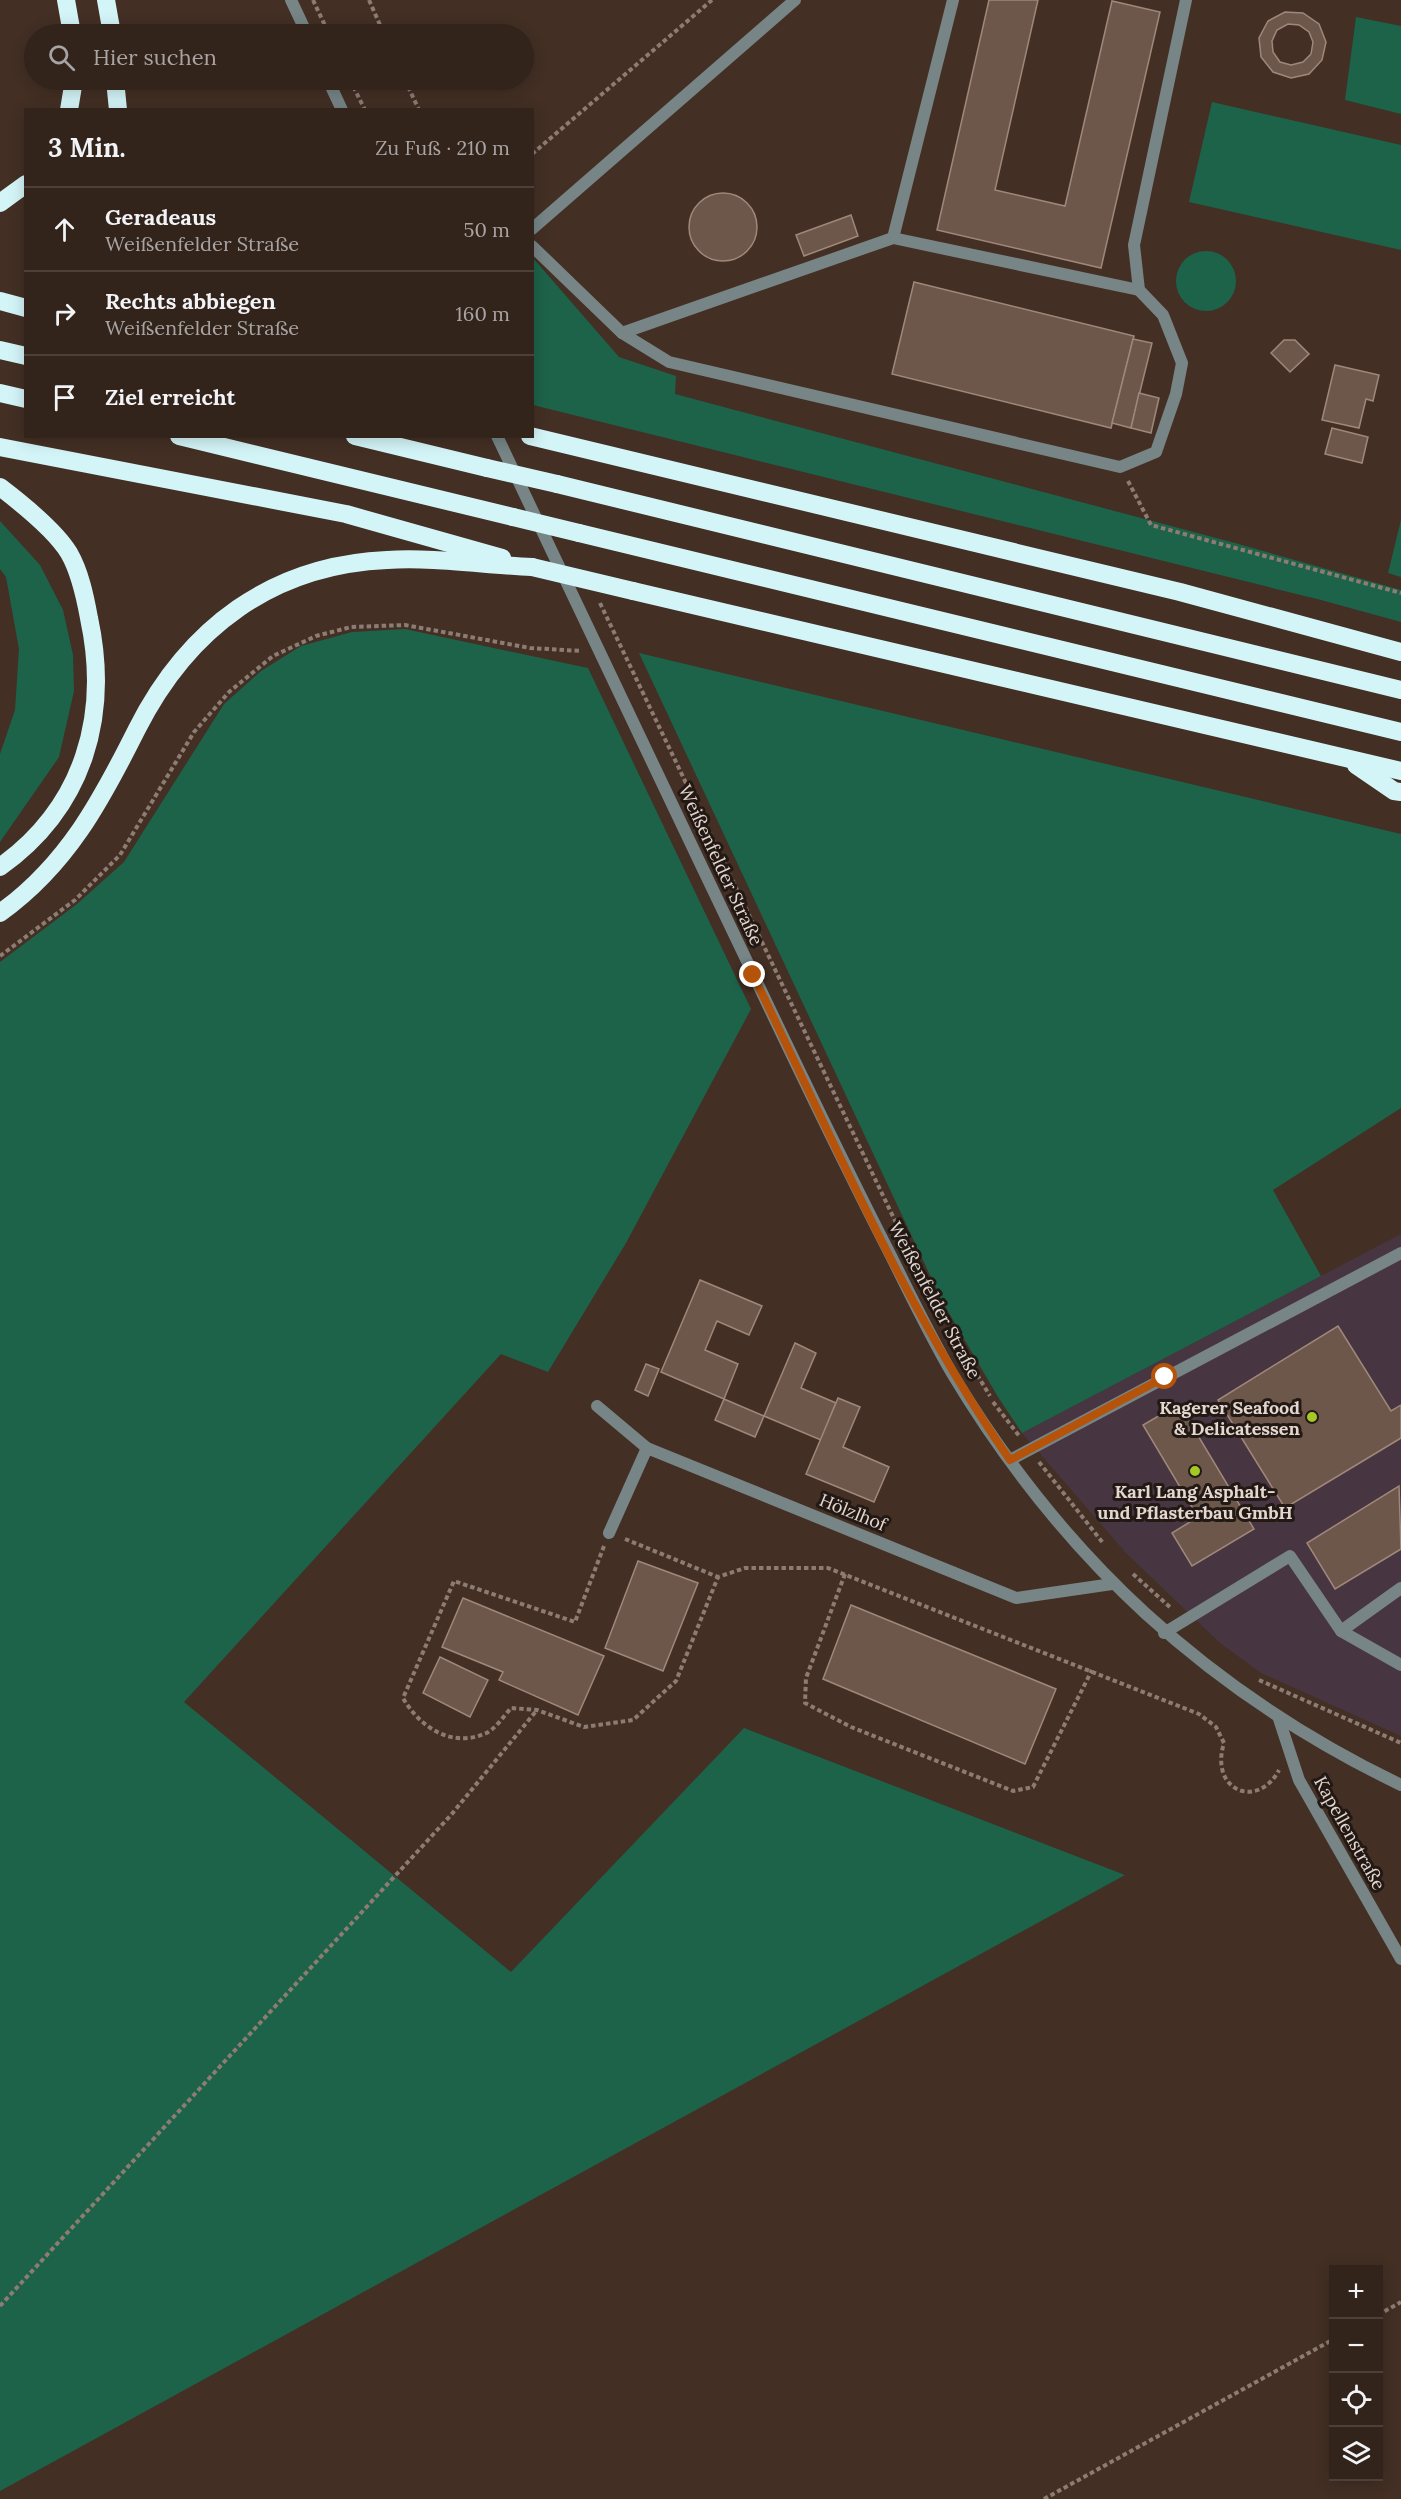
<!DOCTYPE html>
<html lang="de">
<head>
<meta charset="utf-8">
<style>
	body { margin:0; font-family:Lora,serif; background:#3a2b24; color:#f1f3f6 }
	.controls { position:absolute; right:18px; bottom:18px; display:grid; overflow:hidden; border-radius:0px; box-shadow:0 3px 15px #0003 }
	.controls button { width:54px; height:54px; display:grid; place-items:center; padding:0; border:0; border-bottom:2px solid #4d403a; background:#32231b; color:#f1f3f6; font:30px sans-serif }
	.stop { position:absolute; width:18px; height:18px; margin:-14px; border:4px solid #b45309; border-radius:50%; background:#fff }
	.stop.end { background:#b45309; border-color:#fff; box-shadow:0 2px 6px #0008 }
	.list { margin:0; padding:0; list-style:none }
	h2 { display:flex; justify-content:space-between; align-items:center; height:78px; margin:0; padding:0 24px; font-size:26px }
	h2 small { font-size:20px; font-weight:400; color:#a8a4a3 }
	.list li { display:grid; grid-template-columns:39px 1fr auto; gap:18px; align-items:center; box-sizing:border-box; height:84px; padding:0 24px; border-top:2px solid #4d403a }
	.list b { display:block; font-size:22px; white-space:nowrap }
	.list p { margin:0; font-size:20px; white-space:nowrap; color:#a8a4a3 }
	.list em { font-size:20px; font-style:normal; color:#a8a4a3 }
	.icon { flex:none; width:33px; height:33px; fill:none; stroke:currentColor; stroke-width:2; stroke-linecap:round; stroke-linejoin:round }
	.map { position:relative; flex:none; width:1401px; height:2499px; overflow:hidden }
	.search { position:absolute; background:#32231b; box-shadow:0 3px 15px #0003; left:24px; top:24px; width:510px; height:66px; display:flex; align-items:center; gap:15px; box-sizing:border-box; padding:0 21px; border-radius:33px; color:#a8a4a3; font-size:22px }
	.panel { position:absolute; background:#32231b; box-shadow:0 3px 15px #0003; left:24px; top:108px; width:510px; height:330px; border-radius:0px }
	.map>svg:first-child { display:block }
	.commercial { fill:#473641 }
	.green { fill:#1d6349 }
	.building { fill:#6d574b; stroke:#a0877b; stroke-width:1.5; fill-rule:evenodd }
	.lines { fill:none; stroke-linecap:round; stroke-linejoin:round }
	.path { stroke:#8d7c73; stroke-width:4; stroke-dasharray:4.5 3; stroke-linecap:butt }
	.service { stroke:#778586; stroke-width:12 }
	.minor { stroke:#778586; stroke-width:12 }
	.tertiary { stroke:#778586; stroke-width:12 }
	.motorway { stroke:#d4f5f8; stroke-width:18 }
	.motorway-bridge { stroke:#d4f5f8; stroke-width:18 }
	.route { stroke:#b45309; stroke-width:8 }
	.poi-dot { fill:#a4c825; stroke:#231914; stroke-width:2 }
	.labels { text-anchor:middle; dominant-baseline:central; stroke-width:6; stroke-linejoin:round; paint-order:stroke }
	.street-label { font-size:18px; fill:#e4d7d0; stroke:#231914 }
	.poi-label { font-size:18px; font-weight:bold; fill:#e4d7d0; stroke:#231914; text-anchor:end }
</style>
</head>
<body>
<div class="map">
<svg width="1401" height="2499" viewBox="0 0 1401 2499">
	<rect width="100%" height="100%" fill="#432f24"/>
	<polygon class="commercial" points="1401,1234 1401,1736 1261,1673 1220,1643 1126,1553 1022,1433"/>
	<g class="green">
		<polygon points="1356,17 1401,26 1401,114 1345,100"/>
		<polygon points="1212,102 1401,145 1401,250 1189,202"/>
		<circle cx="1206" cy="281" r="30"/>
		<polygon points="533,258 619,357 676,376 675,394 1235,543 1401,590 1401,622 1321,600 533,405"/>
		<polygon points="1401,520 1401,577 1388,573"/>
		<polygon points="0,521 40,565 63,610 73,655 74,691 59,757 0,842 0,754 15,710 19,649 6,577 0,569"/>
		<polygon points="405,629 588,668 751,1009 626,1243 548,1372 501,1354 184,1702 511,1972 744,1728 1125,1875 0,2491 0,962 77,904 124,862 224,704 261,671 301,646 352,632"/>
		<polygon points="639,653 1401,834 1401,1108 1273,1190 1321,1276 1022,1433 998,1397 943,1303"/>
	</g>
	<g class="building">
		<polygon points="989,0 1038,0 995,190 1065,206 1112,1 1160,12 1101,268 937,230"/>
		<path d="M1285 12 1303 13 1319 24 1326 42 1322 60 1309 74 1291 78 1273 72 1261 57 1259 38 1268 21ZM1288 24 1299 25 1309 32 1313 42 1311 54 1303 62 1291 65 1280 62 1273 52 1272 41 1277 30Z"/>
		<circle cx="723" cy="227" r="34"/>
		<polygon points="851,215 858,236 804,256 796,235"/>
		<polygon points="914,282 1134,336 1111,428 892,374"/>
		<polygon points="1133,339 1152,343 1131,428 1112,423"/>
		<polygon points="1284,340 1295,340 1309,354 1290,372 1271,353"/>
		<polygon points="1335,365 1379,375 1373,401 1366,399 1359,428 1322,420"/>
		<polygon points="1139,393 1159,398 1151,433 1131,428"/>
		<polygon points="1332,428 1368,437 1362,463 1325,454"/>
		<polygon points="700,1280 762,1306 749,1335 717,1321 705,1350 738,1364 724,1399 661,1372"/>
		<polygon points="1338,1326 1391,1411 1401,1405 1401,1438 1285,1508 1218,1400"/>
		<polygon points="795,1343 816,1353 801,1388 836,1403 821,1440 764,1416"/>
		<polygon points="646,1364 659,1369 648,1396 635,1390"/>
		<polygon points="838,1398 860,1407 843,1447 889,1467 874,1502 806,1474"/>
		<polygon points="724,1399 764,1416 755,1437 715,1420"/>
		<polygon points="1179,1404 1254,1529 1192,1566 1172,1533 1198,1517 1143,1425"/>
		<polygon points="1399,1486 1401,1549 1335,1589 1307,1543"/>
		<polygon points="638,1561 698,1583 663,1671 605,1648"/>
		<polygon points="463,1598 604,1656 578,1715 499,1680 503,1672 442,1647"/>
		<polygon points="851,1605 1056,1689 1025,1764 823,1679"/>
		<polygon points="440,1657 488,1680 470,1717 423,1693"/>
	</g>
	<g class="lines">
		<g class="path">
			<polyline points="313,0 329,34"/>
			<polyline points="369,0 384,34"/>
			<polyline points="350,80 365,110"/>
			<polyline points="405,80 419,110"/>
			<polyline points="532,154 712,0"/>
			<polyline points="1128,481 1151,525 1401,593"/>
			<polyline points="600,603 898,1227"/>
			<polyline points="0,956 75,900 120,855 194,732 229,692 273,656 316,636 351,627 405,625 530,648 582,651"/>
			<polyline points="950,1330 990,1396"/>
			<polyline points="993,1402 1020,1437"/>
			<polyline points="1039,1462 1103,1543"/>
			<polyline points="625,1539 718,1577"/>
			<path d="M604 1546 575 1622 454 1581 403 1698C419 1726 450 1748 484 1734 494 1731 504 1716 511 1708L537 1710 584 1727 633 1720 676 1681 718 1577 745 1568H828L1199 1714 1216 1727 1224 1743C1209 1791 1258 1810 1279 1770"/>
			<polyline points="845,1574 806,1678 805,1703 851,1727 1013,1791 1033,1787 1092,1670"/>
			<polyline points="1133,1574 1172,1609"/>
			<polyline points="1259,1680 1401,1743"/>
			<polyline points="0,2306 451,1815 537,1710"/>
			<polyline points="1378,2315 1401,2302"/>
			<polyline points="1044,2499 1334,2339"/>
		</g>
		<g class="service">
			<polyline points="532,229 795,0"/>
			<polyline points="893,238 953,0"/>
			<polyline points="532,246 622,333 669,362 1120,467 1156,452 1176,394 1182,363 1163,315 1139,290 1134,245 1186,0"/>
			<polyline points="622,333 893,238 1139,290"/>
			<polyline points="597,1406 647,1448 1016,1598 1112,1584"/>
			<polyline points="609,1533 647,1448"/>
			<polyline points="1401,1588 1341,1631 1401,1665"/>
			<polyline points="1164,1633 1290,1556 1341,1631"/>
			<polyline points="1279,1719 1299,1780 1401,1959"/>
		</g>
		<polyline class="minor" points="1010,1460 1401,1253"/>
		<g class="tertiary">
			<polyline points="291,0 307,34"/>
			<polyline points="328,80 342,110"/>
			<path d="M497 436C587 625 676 813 766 1001 807 1087 848 1172 891 1256 911 1296 930 1336 953 1375 1063 1558 1208 1692 1401 1785"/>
		</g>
		<g class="motorway">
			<polyline points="66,0 72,34"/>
			<polyline points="106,0 112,34"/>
			<polyline points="115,80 118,110"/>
			<polyline points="69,110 74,80"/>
			<polyline points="0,203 26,184"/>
			<polyline points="0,301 26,308"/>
			<polyline points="0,350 26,356"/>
			<polyline points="0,393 26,399"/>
			<polyline points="179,436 513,517"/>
			<polyline points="355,436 487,468"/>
			<polyline points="530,436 1180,592 1401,652"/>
			<polyline points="0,447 346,514 502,558"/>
			<polyline points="557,484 1401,690"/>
			<path d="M0 487C21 503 55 530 69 553 80 572 85 596 89 618 110 716 84 807 0 867"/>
			<polyline points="579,533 1401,732"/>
			<polyline points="633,591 1401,771"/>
			<polyline points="1356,765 1394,791 1401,792"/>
			<path d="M0 913C67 865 101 801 137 729 188 628 272 565 387 560 433 557 485 565 532 567"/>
		</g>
		<g class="motorway-bridge">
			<polyline points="487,468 557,484"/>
			<polyline points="513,517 579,533"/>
			<polyline points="532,567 633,591"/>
		</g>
	</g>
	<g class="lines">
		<path class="route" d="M753 975C833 1139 905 1309 1010 1460L1165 1377"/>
	</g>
	<g class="poi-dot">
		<circle cx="1312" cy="1417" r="6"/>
		<circle cx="1195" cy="1471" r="6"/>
	</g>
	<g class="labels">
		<g class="street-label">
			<text transform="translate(721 865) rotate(65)">Weißenfelder Straße</text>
			<text transform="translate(935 1300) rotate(62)">Weißenfelder Straße</text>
			<text transform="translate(853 1512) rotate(22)">Hölzlhof</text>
			<text transform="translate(1350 1833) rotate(61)">Kapellenstraße</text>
		</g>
		<g class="poi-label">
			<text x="1300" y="1407">Kagerer Seafood<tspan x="1300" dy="21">&amp; Delicatessen</tspan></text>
			<text x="1195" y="1491" text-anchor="middle">Karl Lang Asphalt-<tspan x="1195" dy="21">und Pflasterbau GmbH</tspan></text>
		</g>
	</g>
</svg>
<div class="controls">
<button>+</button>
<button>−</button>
<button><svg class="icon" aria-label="locate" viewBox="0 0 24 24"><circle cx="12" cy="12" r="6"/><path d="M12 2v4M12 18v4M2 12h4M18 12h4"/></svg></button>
<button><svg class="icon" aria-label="layers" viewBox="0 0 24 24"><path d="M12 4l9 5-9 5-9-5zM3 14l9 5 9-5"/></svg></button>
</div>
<div class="stop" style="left:1165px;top:1377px"></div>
<div class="stop end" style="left:753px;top:975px"></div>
<div class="search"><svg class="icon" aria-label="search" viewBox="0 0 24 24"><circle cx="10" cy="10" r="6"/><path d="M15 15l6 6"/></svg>Hier suchen</div>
<section class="panel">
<h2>3 Min.<small>Zu Fuß · 210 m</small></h2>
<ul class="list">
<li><svg class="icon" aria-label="ahead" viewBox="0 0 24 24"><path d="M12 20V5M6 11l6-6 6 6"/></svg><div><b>Geradeaus</b><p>Weißenfelder Straße</p></div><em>50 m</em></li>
<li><svg class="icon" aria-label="right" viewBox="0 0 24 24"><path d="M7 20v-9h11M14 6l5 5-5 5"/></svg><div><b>Rechts abbiegen</b><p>Weißenfelder Straße</p></div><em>160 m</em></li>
<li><svg class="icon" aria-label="arrive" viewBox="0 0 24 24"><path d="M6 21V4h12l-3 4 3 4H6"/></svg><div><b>Ziel erreicht</b></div></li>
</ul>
</section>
</div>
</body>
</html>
